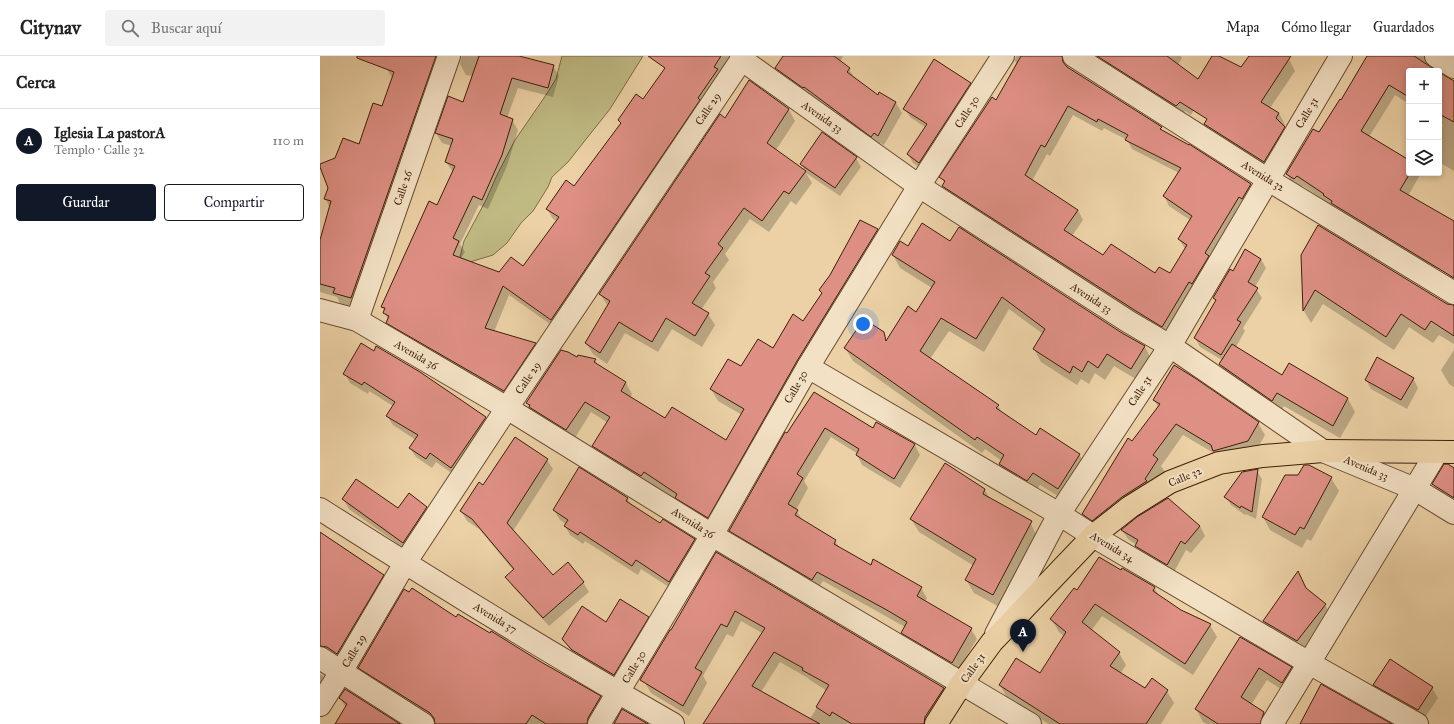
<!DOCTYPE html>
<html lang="es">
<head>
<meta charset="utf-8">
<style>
	body { margin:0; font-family:"IM FELL Great Primer",serif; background:#f2f2f2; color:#222 }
	.controls { position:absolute; right:12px; top:12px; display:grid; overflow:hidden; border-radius:4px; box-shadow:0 2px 6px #0003 }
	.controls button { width:36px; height:36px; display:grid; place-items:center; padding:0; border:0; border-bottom:1px solid #e0e0e0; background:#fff; color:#222; font:20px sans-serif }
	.you { position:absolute; left:543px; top:268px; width:14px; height:14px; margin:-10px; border:3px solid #fff; border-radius:50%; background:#1a73e8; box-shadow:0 0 0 6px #1a73e833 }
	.badge { display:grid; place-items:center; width:26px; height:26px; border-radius:50%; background:#111827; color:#fff; font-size:13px; font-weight:700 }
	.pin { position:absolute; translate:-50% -33px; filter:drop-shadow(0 1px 2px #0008) }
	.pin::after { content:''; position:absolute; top:21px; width:14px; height:12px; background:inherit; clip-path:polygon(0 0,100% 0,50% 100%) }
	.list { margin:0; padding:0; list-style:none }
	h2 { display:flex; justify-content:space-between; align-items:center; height:52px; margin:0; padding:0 16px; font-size:17px }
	h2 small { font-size:13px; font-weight:400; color:#767676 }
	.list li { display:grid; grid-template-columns:26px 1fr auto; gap:12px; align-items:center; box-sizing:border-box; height:64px; padding:0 16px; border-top:1px solid #e0e0e0 }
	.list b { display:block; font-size:15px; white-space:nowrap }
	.list p { margin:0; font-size:13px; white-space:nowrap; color:#767676 }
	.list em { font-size:13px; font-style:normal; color:#767676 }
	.actions { display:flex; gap:8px; padding:12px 16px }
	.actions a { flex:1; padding:9px 0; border:1px solid #111827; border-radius:4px; text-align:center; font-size:14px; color:#111827 }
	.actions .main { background:#111827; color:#fff }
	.icon { flex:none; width:22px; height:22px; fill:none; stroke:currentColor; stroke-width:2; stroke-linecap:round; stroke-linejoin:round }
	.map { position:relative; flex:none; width:1134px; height:668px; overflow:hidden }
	header { display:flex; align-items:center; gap:24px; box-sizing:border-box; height:56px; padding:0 20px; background:#fff; border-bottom:1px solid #e0e0e0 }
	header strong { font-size:19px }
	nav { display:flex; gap:22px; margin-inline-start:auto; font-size:14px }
	.search { width:280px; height:36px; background:#f2f2f2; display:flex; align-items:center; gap:10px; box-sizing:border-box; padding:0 14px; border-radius:4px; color:#767676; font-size:15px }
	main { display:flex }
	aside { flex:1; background:#fff }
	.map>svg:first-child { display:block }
	.green { fill:#bfb982; stroke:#7e6c45 }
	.shadow { fill:#0003; fill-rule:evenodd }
	.building { fill:#df9085; stroke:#3e1f08; fill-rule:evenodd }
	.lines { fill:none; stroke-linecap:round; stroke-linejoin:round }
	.minor-casing { stroke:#6a4c30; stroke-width:24 }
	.major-casing { stroke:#3e1f08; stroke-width:24 }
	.minor { stroke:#f3e1c5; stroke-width:22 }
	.major { stroke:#ecd1a6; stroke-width:22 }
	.labels { text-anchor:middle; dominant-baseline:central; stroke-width:4; stroke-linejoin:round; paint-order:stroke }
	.street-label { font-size:11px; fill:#3e1f08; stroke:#f3e1c5 }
</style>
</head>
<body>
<header>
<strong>Citynav</strong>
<div class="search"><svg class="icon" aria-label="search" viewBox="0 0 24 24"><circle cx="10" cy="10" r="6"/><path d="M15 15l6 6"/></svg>Buscar aquí</div>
<nav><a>Mapa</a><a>Cómo llegar</a><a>Guardados</a></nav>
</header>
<main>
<aside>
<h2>Cerca<small></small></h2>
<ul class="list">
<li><span class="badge">A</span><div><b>Iglesia La pastorA</b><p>Templo · Calle 32</p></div><em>110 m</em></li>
</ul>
<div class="actions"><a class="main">Guardar</a><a>Compartir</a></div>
</aside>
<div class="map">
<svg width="1134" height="668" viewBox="0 0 1134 668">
	<rect width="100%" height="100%" fill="#ecd1a6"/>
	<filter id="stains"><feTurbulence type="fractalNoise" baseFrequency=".005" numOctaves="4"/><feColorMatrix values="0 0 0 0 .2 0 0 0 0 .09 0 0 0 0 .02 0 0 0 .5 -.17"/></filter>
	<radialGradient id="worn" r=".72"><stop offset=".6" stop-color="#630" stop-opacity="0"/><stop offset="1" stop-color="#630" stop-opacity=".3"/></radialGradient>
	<polygon class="green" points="242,0 323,0 290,53 248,106 232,121 228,131 213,155 201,167 187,187 173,199 150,206 143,206 140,201 144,185 166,144 177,119 195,84 226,39 236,23"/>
	<g class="shadow">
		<polygon points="70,0 128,0 37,252 20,247 17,241 0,236 0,182 10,152 5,142 16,103 39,89 62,52 73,23 66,12"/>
		<polygon points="142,0 196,0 233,10 239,20 233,41 198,32 187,62 192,64 198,74 187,110 168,153 159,149 140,188 145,196 141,203 179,217 204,212 237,165 233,163 227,153 254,131 301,68 299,65 323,45 345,14 341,8 347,0 413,0 237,273 189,239 174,276 215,288 221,298 190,344 73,277 67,267 68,264 62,251 118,150 133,116 126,106 132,90 122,87 116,77 144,47 153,20 146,19 140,8"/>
		<polygon points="464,0 523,0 520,6 529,13 535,23 558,40 560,38 576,47 582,57 564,89 560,87 557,90 462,22 456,12"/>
		<path d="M696 0H752L749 3 747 11 841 72 844 77 930 128 936 138 848 280 629 140 623 130 625 128 621 121 676 45 697 8 695 5ZM753 59 782 75 784 72 807 84 812 93 859 117 844 140 849 150 870 164 859 183 865 193 850 219 836 218 784 201 752 180 763 164 758 154 712 125 727 98 730 100Z"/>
		<polygon points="769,0 861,0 862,2 858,9 885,35 871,59 865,55 862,59"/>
		<polygon points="930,0 964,0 969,3 975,15 950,52 959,57 965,69 964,71 971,83 951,117 891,79 885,68"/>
		<polygon points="1049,0 1115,0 1111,4 1109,11 1115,15 1089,15 1089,48 1075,39 1049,81 1089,117 1100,117 1100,119 1088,140 1134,168 1134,182 1113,216 1010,149 1008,147 983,130 980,133 973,129 967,118 1022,46"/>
		<polygon points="1119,18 1127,23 1134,24 1134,115 1119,106 1119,76 1123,69 1119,67"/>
		<polygon points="650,28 655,36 604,115 593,107 588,98 606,72 590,61 585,53"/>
		<polygon points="469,54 475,65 456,94 486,116 481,108 536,102 541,111 520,140 486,117 492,127 476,149 471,145 449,176 430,163 405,198 409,204 393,226 396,232 381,254 388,258 395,269 382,291 352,273 338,296 305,277 287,308 273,298 266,287 288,250 280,238 405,63"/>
		<polygon points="557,174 564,185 394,472 359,446 330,427 328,431 280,402 274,390 288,367 271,356 253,385 213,358 207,347 259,300 275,304 278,310 306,327 312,338 310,342 346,364 406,385 422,359 398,345 391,333 421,312 454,293 484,266 502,238 500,234"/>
		<polygon points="630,187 802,277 825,291 832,304 819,325 794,310 785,324 775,317 769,328 761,323 757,329 721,306 714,293 723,278 689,253 664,296 629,275 610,303 678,350 683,358 716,380 759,398 767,411 746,445 720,429 715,437 687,421 680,408 682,405 665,393 662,397 533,305 525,292 563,277 567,285 597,257 612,232 580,212 573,199 588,191"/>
		<polygon points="982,199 1134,250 1134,288 1119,279 1113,287 1089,271 1074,294 1003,248 991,267 984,255"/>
		<polygon points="941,203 946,212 935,231 942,242 923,272 925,275 916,291 962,321 969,309 1028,343 1035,356 1020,382 964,350 960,357 907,321 900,308 902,304 880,291 875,282 896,245 894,242 913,217"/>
		<polygon points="1134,208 1134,230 1127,217"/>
		<polygon points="1134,294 1134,331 1129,328 1121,314"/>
		<polygon points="54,296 165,362 171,371 137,421 116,406 112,412 96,401 90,392 96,384 73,369 67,360 73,350 49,335 48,338 30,327 25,318"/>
		<polygon points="1093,322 1098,332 1087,353 1051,333 1046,324"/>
		<polygon points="874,323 938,367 945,379 935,397 897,399 863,379 841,410 845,416 832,435 770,470 763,458 838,351 834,344"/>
		<polygon points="495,338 553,373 557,367 595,389 600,399 580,432 542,409 537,399 538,398 511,381 484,425 488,432 476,454 483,465 515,485 520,492 551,510 554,504 601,532 607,542 605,546 651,573 657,583 637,616 588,587 582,577 585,571 503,525 498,533 416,484 410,475 467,378"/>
		<polygon points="227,404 233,413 193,475 233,520 263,526 269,536 229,570 192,530 187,521 194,515 159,473 147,465 141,455 163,430"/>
		<polygon points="1134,413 1134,451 1122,442 1113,428"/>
		<polygon points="937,415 942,423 936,463 926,458 925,459 911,449 906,441"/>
		<polygon points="979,420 1011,422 1019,435 991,485 987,483 982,492 950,474 943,461"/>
		<polygon points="665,434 670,443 709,464 716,478 681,552 654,537 646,524 654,510 599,476 591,463"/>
		<polygon points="307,442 311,449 341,468 374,484 380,493 355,535 321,513 318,519 265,485 263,488 250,479 245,470 246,468 240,464 234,454"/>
		<polygon points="23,443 78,453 106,452 112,461 89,496 29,453"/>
		<polygon points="880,470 885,480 871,497 866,494 853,518 822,500 816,490 817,489 808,483 802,474"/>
		<polygon points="0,476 63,519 68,529 23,607 0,600"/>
		<path d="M397 498 624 632 630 643 614 668H388L442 577 421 565 413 581 407 578 383 620 387 627 369 660 331 637 325 627 351 576ZM460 606 488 622 490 624 507 635 490 663 441 636Z"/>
		<polygon points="801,516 834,532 840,541 861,555 890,569 897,581 873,619 782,560 771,575 799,597 806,609 800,618 826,634 832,623 847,635 854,647 841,668 729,668 687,642 680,629 721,618 745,581 739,576 731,563 758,536"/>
		<polygon points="987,534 1005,549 1011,559 983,594 949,575 944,565"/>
		<polygon points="328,561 333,571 299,628 258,604 249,592 243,583 286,567"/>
		<polygon points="137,562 220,607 280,641 286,651 276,668 116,668 45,621 39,612"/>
		<polygon points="920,582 971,612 978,625 970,639 947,624 931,649 944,657 950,668 887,668 883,666 876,653"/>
		<polygon points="1070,604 1112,632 1118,642 1104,663 1059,638 1054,629"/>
		<polygon points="0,618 3,620 9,630 0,644"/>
		<polygon points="20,642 78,668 16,668 26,652"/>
	</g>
	<g class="building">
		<polygon points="37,0 116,0 31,242 13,237 15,232 0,228 0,184 11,145 4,143 8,132 0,111 0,108 15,102 23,82 39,88 53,47 62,50 74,16 37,2"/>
		<polygon points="159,0 199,0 234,9 228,32 192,22 180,58 193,63 182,99 162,144 153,140 133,182 139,185 133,199 179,216 191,201 203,210 239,161 226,153 246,124 254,130 301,67 298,64 316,38 323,43 345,12 328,0 401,0 394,11 398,13 378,42 380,44 231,264 183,230 165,272 216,287 184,335 66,267 69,260 63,257 65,252 61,251 109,145 117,149 135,110 125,106 133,83 115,77 128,40 143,46"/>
		<polygon points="463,0 514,0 530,12 527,16 558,39 559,36 576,46 558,80 554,77 551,81 484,31 483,32 455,12"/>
		<path d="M701 0H742L743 6 747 11 842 71 840 73 869 89V88L931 128 922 143 919 141 885 197 889 200 872 228 869 226 842 271 816 255 622 130 625 125 619 121 672 41 676 44ZM748 50 777 66 778 63 808 79 805 84 861 112 843 140 872 160 858 183 867 189 850 217 839 211 835 217 791 188 783 199 744 174 758 154 705 119 721 89 725 91Z"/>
		<polygon points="777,0 847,0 878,23 892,0 899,0 921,11 929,0 971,0 941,46 959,57 956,62 965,71 944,106 884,68 887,63 860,46 856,50"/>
		<polygon points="1047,0 1094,0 1117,15 1089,15 1089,41 1069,29 1041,75 1089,104 1090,117 1080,134 1134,165 1134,222 1011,147 1012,145 1003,139 1004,138 977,120 974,123 966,118 993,73 999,76 1020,43 1021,44"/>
		<polygon points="614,3 651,27 599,107 587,98 607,68 583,53"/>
		<polygon points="1119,16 1134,25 1134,66 1119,58"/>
		<polygon points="429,24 469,53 447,87 486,115 469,138 464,135 442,165 424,152 398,188 403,192 385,217 390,220 372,247 389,257 375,280 346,262 332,286 299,266 280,297 265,287 290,245 279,238 400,58 405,62"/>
		<polygon points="502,76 537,101 515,132 480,108"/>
		<polygon points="540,164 558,173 477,305 388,462 355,442 357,438 324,416 321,420 272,390 290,361 265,346 246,374 209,351 210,349 206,347 241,294 248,296 257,301 258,299 276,303 274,306 306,326 301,335 345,362 352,351 406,384 424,353 390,333 408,303 421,310 438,283 453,292 473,258 483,265 502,237 499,234 510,219"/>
		<polygon points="602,167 630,185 639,171 802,277 825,290 811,313 787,298 778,312 768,305 762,316 753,310 750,317 713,293 725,273 682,241 656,283 621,262 600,295 679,349 676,352 716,379 720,372 760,398 738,433 713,417 707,425 679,408 684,399 657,381 655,384 524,292 544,263 564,276 566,285 588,250 596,256 615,226 572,199 580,185 588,190"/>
		<polygon points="998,169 1127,248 1134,249 1134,280 1111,265 1105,274 1081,258 1066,281 995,234 983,255 981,199"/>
		<polygon points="925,193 941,203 928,226 938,232 917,264 921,266 901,299 874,282 896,244 893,242 910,213 913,215"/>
		<polygon points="41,287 54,295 56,290 100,316 166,361 131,412 110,397 106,403 89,392 98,379 66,360 75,346 44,326 42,329 23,318"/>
		<polygon points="912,288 962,319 969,307 1028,342 1013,370 957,337 952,345 899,308"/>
		<polygon points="1057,301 1094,322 1081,344 1045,324"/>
		<polygon points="854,309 875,322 939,366 928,385 893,395 891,389 856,368 833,399 838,403 825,423 827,425 802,441 772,465 762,458 808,382 812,385 840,348 833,344"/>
		<polygon points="494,336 553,372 556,366 595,388 574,423 536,399 539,393 505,372 477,418 483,422 468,448 478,454 475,459 516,484 514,488 551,509 553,503 602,531 597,540 652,572 632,607 581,577 587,566 565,553 497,516 492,524 409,475 465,376 467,377"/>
		<polygon points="195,381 228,403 187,467 233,519 248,506 264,526 223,562 185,521 194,513 152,463 140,455 159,426 163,429"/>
		<polygon points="625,407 665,433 663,438 712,465 673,539 645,524 656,503 590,463"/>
		<polygon points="1124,408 1128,408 1134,412 1134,442 1112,428"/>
		<polygon points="984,409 989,409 1012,421 984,473 980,471 975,479 942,461 965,419 978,419"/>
		<polygon points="259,411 308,442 306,445 340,467 343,463 375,483 349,526 316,504 312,510 260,476 258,479 244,470 248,464 233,454"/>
		<polygon points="938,413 932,456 921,450 920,452 904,441 922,416"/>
		<polygon points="36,423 78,452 89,437 107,451 83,487 22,443"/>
		<polygon points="848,442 880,470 865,488 861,485 847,509 815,490 818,484 801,474 817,461"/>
		<polygon points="0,476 64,519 17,598 7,591 0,590"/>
		<polygon points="396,496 624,632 605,661 604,668 532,668 512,656 510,660 496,651 509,629 482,614 483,612 454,596 432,630 500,668 383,668 445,572 415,555 407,571 401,568 375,612 382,616 363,650 320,624 350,574 351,574"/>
		<polygon points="779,501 801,514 802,512 835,531 833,535 861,554 891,568 865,608 775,548 762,566 800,596 790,610 825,632 832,622 848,634 826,668 740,668 679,629 696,602 720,617 746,576 730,563 754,532 757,534"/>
		<polygon points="978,515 986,532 1006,548 977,585 943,565"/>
		<polygon points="92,532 136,561 138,558 170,577 171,575 221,606 281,640 268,662 267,668 226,668 212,659 206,668 115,668 114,662 110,657 38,612 84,533 89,536"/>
		<polygon points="300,543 329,561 294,619 252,594 242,583 262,550 286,566"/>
		<polygon points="920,581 972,611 962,627 939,612 921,641 944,656 940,668 898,668 875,653"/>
		<polygon points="1070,603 1113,631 1098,654 1053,629"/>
		<polygon points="1001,628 1072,668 980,668"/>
		<polygon points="25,633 80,668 15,668 27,648 19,642"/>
		<polygon points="302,653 328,668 294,668"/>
	</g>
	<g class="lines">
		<g class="minor-casing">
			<g id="minor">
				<polyline points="754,0 947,123 1134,237"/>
				<polyline points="1116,0 1134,11"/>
				<polyline points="421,3 599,130 809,266 850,290 1003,395 1095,433 1134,457"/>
				<polyline points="0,254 37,264 187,352 392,479 710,668"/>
				<polyline points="37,264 129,0"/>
				<polyline points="488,311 739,458 773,480 989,607 1097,668"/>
				<path d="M0 453C116 527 233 599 353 668"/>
				<polyline points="676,578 739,458 850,290 1021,0"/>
				<polyline points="0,602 103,668"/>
				<polyline points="0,649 21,616 85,507 187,352 424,0"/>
				<polyline points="279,668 392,479 488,311 599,130 683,0"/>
				<polyline points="952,668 1117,396"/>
			</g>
		</g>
		<g class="major-casing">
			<polyline id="major" points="616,668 642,627 672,586 773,480 810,451 850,426 899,407 943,400 1003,395 1134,396"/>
		</g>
		<use href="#minor" class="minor"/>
		<use href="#major" class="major"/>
	</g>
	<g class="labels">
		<g class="street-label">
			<text transform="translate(388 53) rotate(-56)">Calle 29</text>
			<text transform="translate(647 56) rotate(-57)">Calle 30</text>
			<text transform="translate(987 57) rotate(-59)">Calle 31</text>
			<text transform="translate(502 61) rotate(35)">Avenida 33</text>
			<text transform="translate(943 120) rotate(32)">Avenida 32</text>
			<text transform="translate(83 132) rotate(-71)">Calle 26</text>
			<text transform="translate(771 242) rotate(33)">Avenida 33</text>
			<text transform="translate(96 299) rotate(30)">Avenida 36</text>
			<text transform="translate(208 322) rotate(-56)">Calle 29</text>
			<text transform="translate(476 331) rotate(-60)">Calle 30</text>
			<text transform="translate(820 335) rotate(-57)">Calle 31</text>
			<text transform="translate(1046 412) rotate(23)">Avenida 33</text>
			<text transform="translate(865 421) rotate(-23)">Calle 32</text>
			<text transform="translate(373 467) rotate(32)">Avenida 36</text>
			<text transform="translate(792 491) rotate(31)">Avenida 34</text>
			<text transform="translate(175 562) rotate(31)">Avenida 37</text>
			<text transform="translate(34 595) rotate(-59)">Calle 29</text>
			<text transform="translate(314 611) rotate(-59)">Calle 30</text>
			<text transform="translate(653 612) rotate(-54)">Calle 31</text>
		</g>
	</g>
	<rect width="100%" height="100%" filter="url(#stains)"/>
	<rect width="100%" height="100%" fill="url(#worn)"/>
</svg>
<div class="controls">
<button>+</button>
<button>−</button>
<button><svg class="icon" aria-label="layers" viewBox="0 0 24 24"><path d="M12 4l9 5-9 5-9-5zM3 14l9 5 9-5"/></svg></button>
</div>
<div class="you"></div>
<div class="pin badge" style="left:703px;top:596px">A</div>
</div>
</main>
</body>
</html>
